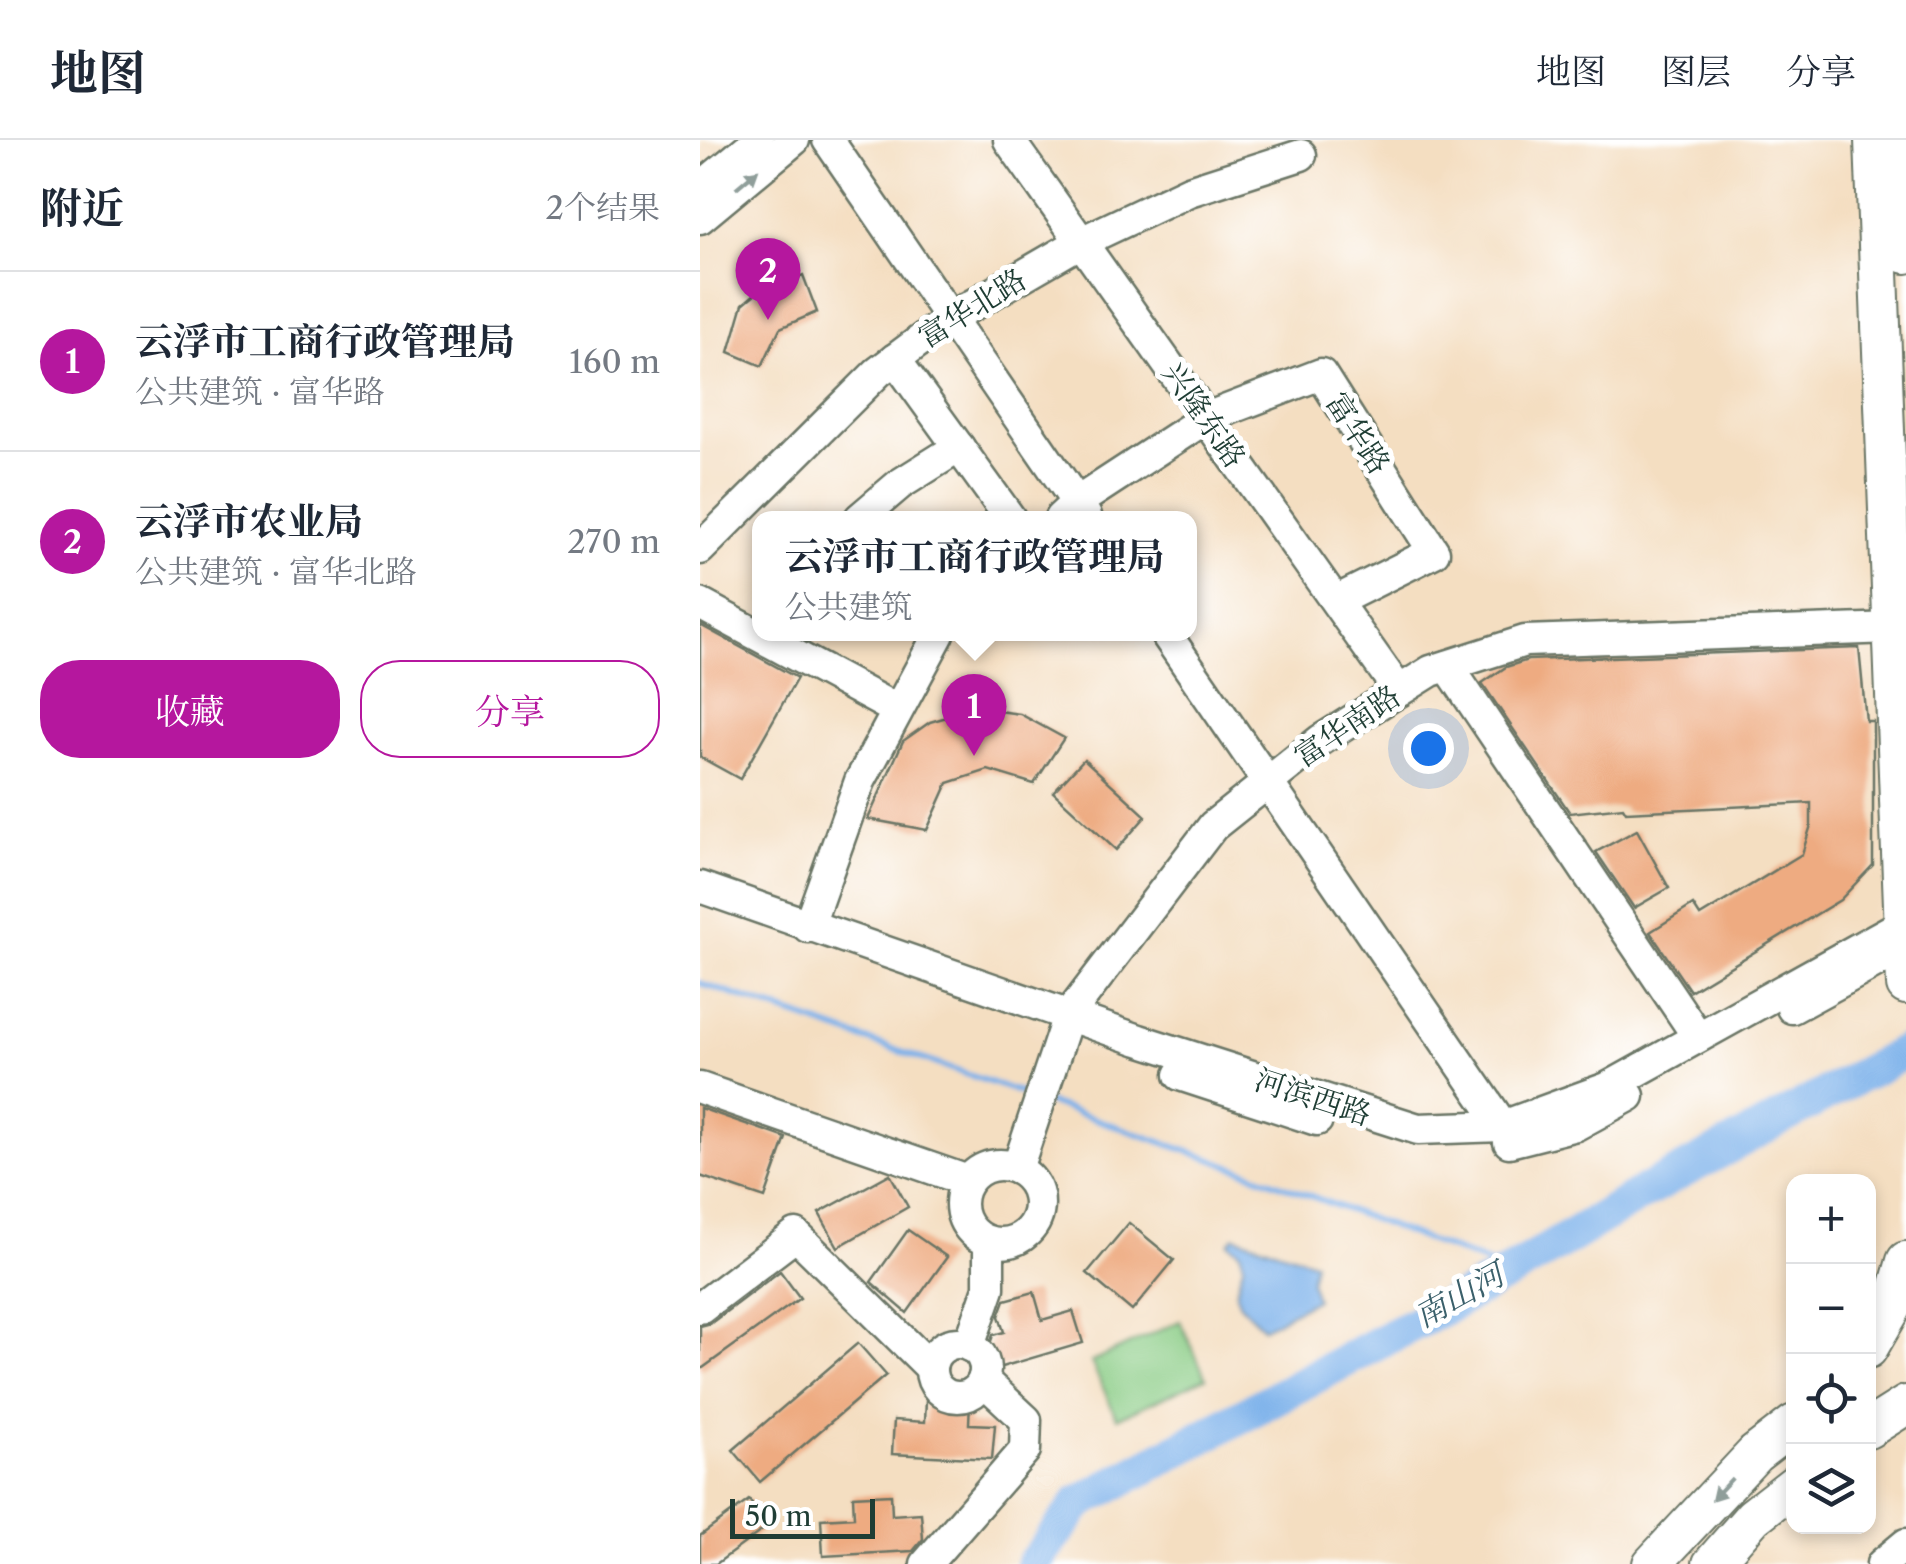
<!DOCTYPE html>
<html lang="zh">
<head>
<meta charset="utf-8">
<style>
	body { margin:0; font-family:"Libre Caslon Text","Noto Serif SC",serif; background:#f2f2f3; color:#1f2937 }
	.controls { position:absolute; right:30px; bottom:30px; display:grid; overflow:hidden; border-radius:20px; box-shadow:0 5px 15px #0003 }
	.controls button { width:90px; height:90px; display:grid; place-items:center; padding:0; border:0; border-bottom:2px solid #e0e1e3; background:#fff; color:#1f2937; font:50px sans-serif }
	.scale { position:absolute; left:30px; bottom:25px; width:145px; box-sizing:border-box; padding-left:10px; border:5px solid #1f3d34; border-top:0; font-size:28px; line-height:35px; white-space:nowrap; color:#1f3d34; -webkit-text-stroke:8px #fff; paint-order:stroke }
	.you { position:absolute; left:728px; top:608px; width:35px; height:35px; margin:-25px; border:8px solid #fff; border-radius:50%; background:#1a73e8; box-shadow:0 0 0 15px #1a73e833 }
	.badge { display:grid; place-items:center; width:65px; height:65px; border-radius:50%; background:#b5179e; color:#fff; font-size:32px; font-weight:700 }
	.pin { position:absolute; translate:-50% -82px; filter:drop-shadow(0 2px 5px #0008) }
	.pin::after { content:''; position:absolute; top:52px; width:35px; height:30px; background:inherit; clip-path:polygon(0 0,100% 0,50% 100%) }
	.popup { position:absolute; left:52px; top:371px; width:445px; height:130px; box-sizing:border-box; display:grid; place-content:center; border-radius:20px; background:#fff; filter:drop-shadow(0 2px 8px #0005); font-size:32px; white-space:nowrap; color:#747a83 }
	.popup b { font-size:38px; color:#1f2937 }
	.popup::after { content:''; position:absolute; left:50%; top:100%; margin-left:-20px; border:20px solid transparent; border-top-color:#fff }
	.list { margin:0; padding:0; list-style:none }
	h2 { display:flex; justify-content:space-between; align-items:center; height:130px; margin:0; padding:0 40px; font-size:42px }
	h2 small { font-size:32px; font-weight:400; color:#747a83 }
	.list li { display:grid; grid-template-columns:65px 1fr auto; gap:30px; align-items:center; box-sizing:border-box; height:180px; padding:0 40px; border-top:2px solid #e0e1e3 }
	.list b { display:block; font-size:38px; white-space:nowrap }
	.list p { margin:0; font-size:32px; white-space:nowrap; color:#747a83 }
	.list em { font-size:32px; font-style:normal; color:#747a83 }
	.actions { display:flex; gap:20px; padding:30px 40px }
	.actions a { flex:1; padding:22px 0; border:2px solid #b5179e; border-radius:40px; text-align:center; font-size:35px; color:#b5179e }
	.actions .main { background:#b5179e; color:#fff }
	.icon { flex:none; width:55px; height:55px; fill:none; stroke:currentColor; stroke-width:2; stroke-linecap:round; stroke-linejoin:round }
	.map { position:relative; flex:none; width:1206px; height:1424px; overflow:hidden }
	header { display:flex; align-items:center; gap:60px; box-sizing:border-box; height:140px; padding:0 50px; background:#fff; border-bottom:2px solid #e0e1e3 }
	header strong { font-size:48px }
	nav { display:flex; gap:55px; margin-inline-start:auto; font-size:35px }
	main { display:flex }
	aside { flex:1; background:#fff }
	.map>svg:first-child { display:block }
	.green { fill:#8acc85; stroke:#54845c; stroke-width:2.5 }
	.water { fill:#7cb1ea; stroke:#4e778f; stroke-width:2.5 }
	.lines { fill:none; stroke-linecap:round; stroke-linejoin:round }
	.stream { stroke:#7cb1ea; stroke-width:6 }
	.river { stroke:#7cb1ea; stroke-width:35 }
	.building { fill:#eeab81 }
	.minor-casing { stroke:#6a7565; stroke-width:35 }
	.major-casing { stroke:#6a7565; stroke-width:42 }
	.minor { stroke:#fff; stroke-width:30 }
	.major { stroke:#fff; stroke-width:38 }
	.oneway { fill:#8f9e9a }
	.labels { text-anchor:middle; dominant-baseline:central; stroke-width:10; stroke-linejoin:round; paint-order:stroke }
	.street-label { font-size:30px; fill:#1f3d34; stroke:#fff }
	.water-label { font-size:32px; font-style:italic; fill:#3b606b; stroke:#fff }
</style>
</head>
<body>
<header>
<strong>地图</strong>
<nav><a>地图</a><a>图层</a><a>分享</a></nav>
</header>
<main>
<aside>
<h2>附近<small>2个结果</small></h2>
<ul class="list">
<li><span class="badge">1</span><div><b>云浮市工商行政管理局</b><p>公共建筑 · 富华路</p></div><em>160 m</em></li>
<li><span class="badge">2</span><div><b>云浮市农业局</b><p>公共建筑 · 富华北路</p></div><em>270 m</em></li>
</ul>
<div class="actions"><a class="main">收藏</a><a>分享</a></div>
</aside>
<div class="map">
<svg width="1206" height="1424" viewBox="0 0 1206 1424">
	<rect width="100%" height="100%" fill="#fff"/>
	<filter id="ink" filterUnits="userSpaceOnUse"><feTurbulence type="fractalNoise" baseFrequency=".01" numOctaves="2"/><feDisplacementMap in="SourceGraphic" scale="20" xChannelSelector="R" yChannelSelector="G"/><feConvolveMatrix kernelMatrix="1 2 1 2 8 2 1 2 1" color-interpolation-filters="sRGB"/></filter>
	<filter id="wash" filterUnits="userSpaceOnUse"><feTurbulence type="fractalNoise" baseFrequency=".0048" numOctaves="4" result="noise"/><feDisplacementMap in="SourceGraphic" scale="40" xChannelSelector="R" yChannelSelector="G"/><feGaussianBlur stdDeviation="2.25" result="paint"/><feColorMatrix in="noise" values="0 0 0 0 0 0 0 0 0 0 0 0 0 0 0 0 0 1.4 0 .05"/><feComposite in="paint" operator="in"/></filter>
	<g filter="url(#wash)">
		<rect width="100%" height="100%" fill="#f4dec1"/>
		<polygon class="green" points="480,1181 506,1238 417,1278 391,1222"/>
		<path class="water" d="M534 1096 614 1122 610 1141 616 1159 564 1188C536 1161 530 1162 544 1124L540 1111 529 1103Z"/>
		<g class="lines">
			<g class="stream">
				<polyline points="0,843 330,956"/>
				<polyline points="346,962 545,1031 811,1132"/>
			</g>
			<polyline class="river" points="333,1424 380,1362 811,1132 946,1051 1206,911"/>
		</g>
		<g id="blocks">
			<g class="building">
				<polygon points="103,135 117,172 80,188 62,226 29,212 43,164 56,153"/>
				<polygon points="0,485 97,538 40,639 0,617"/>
				<polygon points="1159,508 1166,581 1173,581 1173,725 1140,760 990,851 950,792 993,765 1000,776 1102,714 1111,685 1111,663 926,672 923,667 870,673 782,543 806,527 828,520"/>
				<polygon points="277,568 320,574 364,598 334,644 288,630 248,643 227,690 168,679 203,601 230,582"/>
				<polygon points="384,619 446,676 416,710 353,652"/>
				<polygon points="937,690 969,748 934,768 896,712"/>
				<polygon points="0,968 86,998 65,1058 0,1036"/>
				<polygon points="190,1034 208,1067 138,1107 119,1073"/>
				<polygon points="429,1083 474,1120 432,1171 387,1133"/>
				<polygon points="208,1090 247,1117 207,1173 171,1142"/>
				<polygon points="80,1131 100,1158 0,1230 0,1186 11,1183"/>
				<polygon points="334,1152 342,1180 373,1171 383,1203 298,1228 288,1210 293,1195 304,1192 299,1176 305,1160"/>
				<polygon points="158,1203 186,1235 60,1342 33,1310"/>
				<polygon points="226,1259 270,1261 269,1284 295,1285 292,1319 192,1314 194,1280 225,1282"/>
				<polygon points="191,1354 192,1375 221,1373 223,1399 213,1411 123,1416 121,1379 154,1377 153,1356"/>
				<polygon points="49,1360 68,1386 16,1424 0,1424 0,1396"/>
			</g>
		</g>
	</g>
	<g filter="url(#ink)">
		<use href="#blocks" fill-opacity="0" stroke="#6a7565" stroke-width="2.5"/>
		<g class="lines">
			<g class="minor-casing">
				<g id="minor">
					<polyline points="128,0 386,376"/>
					<polyline points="309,0 699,551"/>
					<polyline points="0,48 58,0"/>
					<polyline points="0,78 94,0"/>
					<polyline points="195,219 310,378"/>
					<polyline points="160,378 200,344 259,307"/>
					<polyline points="360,378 376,363 506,278 621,234 734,412 636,461"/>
					<polyline points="0,409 178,232 250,178 381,102 489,51 601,15"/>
					<polyline points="0,464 197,570"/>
					<polyline points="466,494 803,986"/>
					<polyline points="748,526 998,897"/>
					<polyline points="0,747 439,900 718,989 803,986 907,948 1204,783"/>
					<polyline points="108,787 160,641 239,494"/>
					<polyline points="1092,868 1204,807"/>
					<polyline points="480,935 617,980"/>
					<polyline points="0,948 268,1041"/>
					<polyline points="809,1002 876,985 929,956"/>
					<circle cx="300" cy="1064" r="39"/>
					<polyline points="317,1029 368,876 513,686 621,600 731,531 825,501 1193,488"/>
					<polyline points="0,1168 96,1095 231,1228"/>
					<circle cx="258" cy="1230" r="27"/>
					<polyline points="269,1206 289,1148 289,1102"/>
					<polyline points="226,1424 325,1310 326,1280 283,1240"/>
					<polyline points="1182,1424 1206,1404"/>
				</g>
			</g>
			<g class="major-casing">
				<g id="major">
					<polyline points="1174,0 1206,845"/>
					<polyline points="1201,0 1206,114"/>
					<polyline points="1168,1209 1193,1166 1206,1121"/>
					<polyline points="1168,1289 1206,1265"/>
					<polyline points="952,1424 1055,1314 1094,1284"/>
					<polyline points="1012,1424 1053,1377 1094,1345"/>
				</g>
			</g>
			<use href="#minor" class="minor"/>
			<use href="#major" class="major"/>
		</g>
		<defs><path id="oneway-solid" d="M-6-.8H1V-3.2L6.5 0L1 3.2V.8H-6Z" transform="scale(2.5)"/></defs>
		<g class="oneway">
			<use href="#oneway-solid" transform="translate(47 39) rotate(-40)"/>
			<use href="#oneway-solid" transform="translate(1022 1349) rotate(133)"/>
		</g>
	</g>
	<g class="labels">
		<g class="street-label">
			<text transform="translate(272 168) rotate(-32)">富华北路</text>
			<text transform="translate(504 275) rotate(55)">兴隆东路</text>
			<text transform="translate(658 293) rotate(57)">富华路</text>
			<text transform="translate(647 586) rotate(-34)">富华南路</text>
			<text transform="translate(613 957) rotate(18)">河滨西路</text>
		</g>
		<g class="water-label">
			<text transform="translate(759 1155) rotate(-29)">南山河</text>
		</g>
	</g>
</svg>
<div class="controls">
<button>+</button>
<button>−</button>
<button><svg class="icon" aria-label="locate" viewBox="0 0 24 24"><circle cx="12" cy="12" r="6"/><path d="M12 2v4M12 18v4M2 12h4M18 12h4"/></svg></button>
<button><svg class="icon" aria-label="layers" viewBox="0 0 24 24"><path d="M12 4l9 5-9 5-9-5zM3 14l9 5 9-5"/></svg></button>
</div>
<div class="scale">50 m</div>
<div class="you"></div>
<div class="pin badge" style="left:274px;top:616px">1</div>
<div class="popup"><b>云浮市工商行政管理局</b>公共建筑</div>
<div class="pin badge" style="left:68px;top:180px">2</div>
</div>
</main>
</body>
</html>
